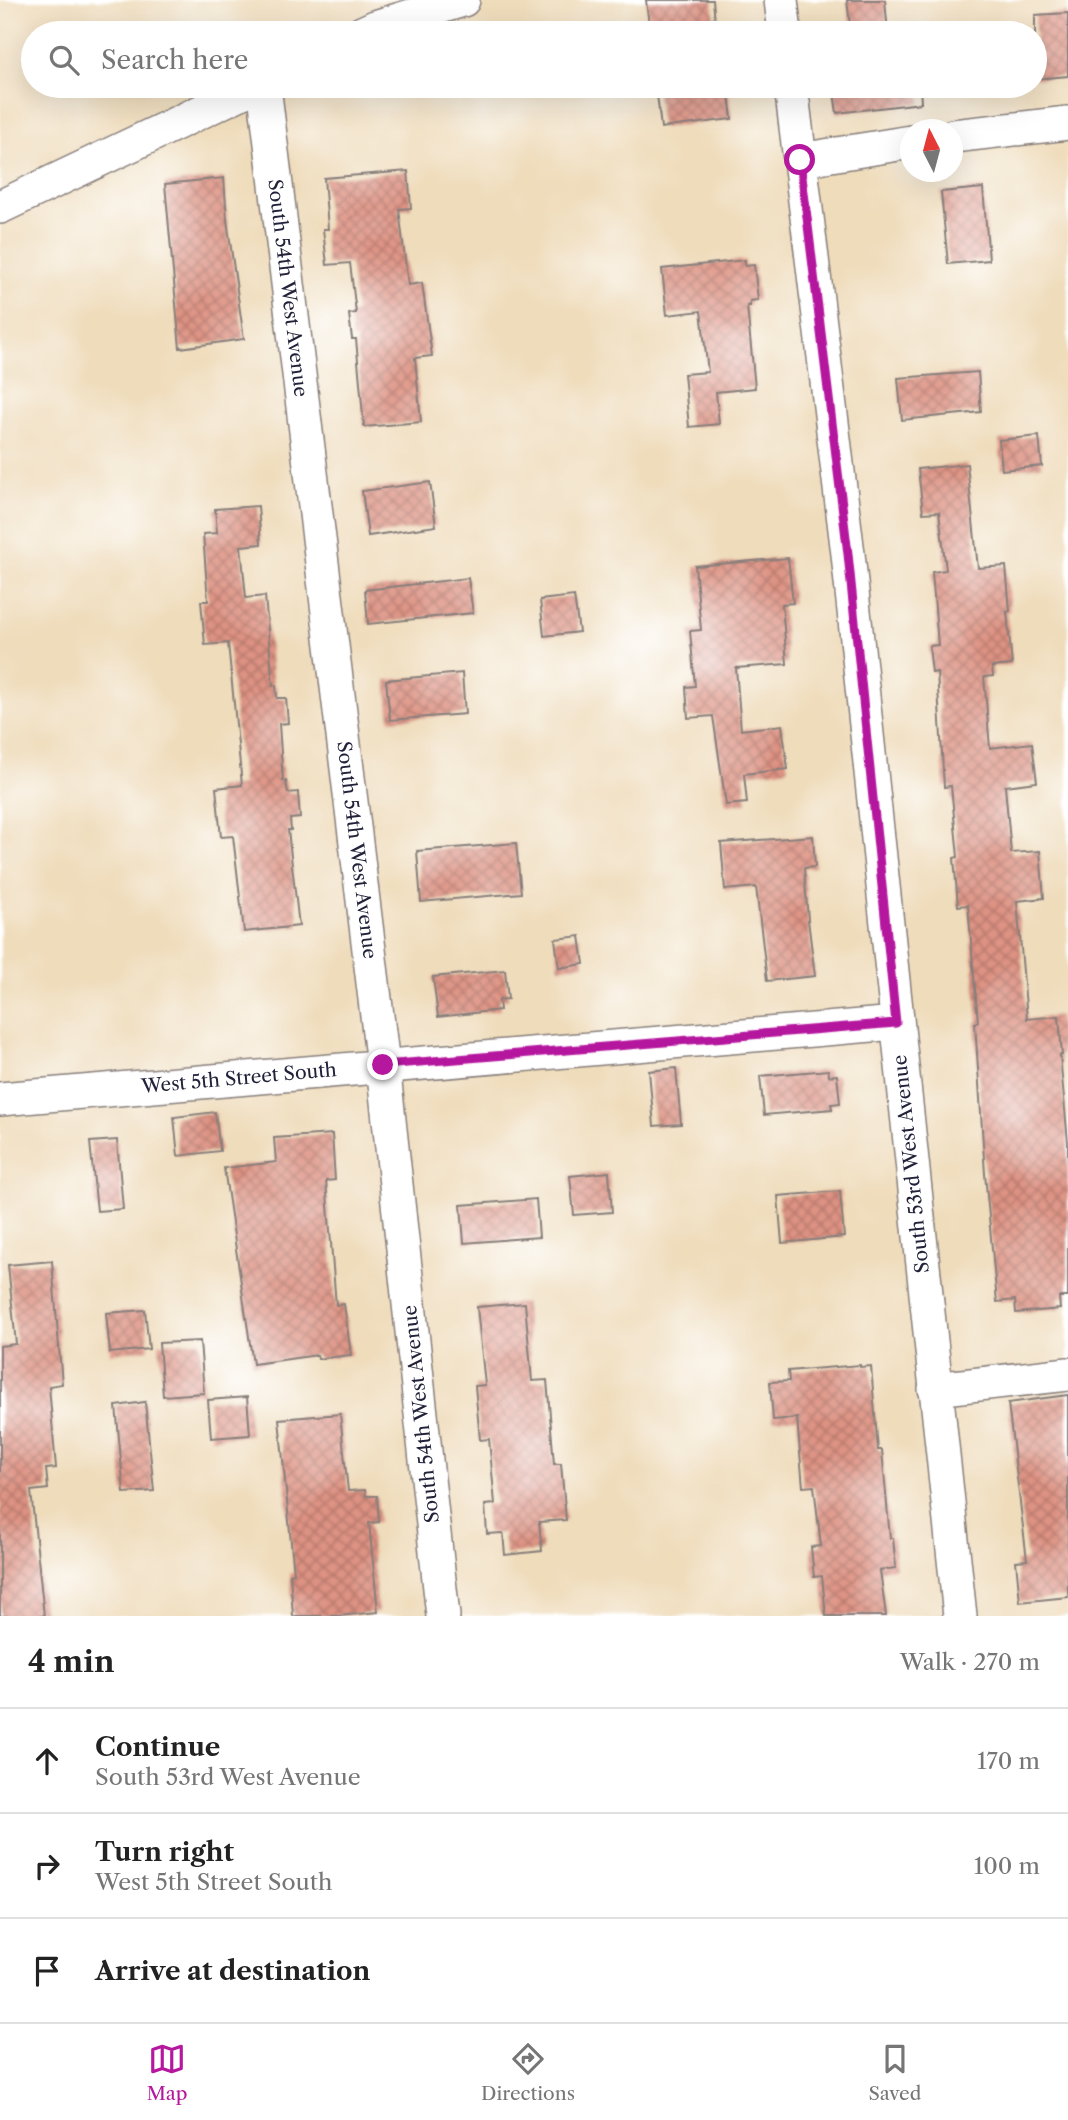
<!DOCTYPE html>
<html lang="en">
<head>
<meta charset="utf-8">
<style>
	body { margin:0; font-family:"Libre Caslon Text",serif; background:#f6f6f6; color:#222 }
	.compass { position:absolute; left:900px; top:119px; width:63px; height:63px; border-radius:50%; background:#fff; box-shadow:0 7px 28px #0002; rotate:354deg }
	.stop { position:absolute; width:21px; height:21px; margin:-16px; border:5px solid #b5179e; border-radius:50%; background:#fff }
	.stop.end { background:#b5179e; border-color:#fff; box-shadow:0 2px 7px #0008 }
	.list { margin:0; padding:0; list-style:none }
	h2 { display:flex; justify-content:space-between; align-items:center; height:91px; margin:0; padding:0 28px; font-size:30px }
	h2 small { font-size:23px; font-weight:400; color:#767676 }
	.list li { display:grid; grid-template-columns:46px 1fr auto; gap:21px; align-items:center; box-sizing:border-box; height:105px; padding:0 28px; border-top:2px solid #e0e0e0 }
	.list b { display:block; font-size:26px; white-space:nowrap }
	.list p { margin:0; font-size:23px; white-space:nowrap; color:#767676 }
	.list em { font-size:23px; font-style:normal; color:#767676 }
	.icon { flex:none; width:38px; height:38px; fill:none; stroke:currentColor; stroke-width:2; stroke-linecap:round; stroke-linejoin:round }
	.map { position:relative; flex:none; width:1068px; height:1616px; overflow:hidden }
	.search { position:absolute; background:#fff; box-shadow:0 7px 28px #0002; left:21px; right:21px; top:21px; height:77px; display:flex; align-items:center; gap:18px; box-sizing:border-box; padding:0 24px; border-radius:38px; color:#767676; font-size:26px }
	.sheet { height:406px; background:#fff }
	nav { display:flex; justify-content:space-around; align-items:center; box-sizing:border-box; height:98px; border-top:2px solid #e0e0e0; background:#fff; font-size:19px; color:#767676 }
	nav a { display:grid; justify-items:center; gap:4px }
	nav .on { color:#b5179e }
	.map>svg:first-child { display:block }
	.building { fill:url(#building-cross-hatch) }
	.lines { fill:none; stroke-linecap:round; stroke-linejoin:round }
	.minor-casing { stroke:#887f7b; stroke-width:36 }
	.minor { stroke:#fff; stroke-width:33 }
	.route { stroke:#b5179e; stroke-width:9 }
	.labels { text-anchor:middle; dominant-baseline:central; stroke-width:5; stroke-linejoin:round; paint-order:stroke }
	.street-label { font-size:19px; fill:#22223b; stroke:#fff }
</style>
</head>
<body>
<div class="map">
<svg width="1068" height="1616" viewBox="0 0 1068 1616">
	<defs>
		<pattern id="building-cross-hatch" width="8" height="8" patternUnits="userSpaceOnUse" patternTransform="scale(1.75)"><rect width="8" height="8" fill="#de9383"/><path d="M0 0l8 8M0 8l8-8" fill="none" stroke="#b4786c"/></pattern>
	</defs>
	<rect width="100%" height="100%" fill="#fff"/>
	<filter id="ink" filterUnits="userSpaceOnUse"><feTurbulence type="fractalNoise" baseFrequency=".0143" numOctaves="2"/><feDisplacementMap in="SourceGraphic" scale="14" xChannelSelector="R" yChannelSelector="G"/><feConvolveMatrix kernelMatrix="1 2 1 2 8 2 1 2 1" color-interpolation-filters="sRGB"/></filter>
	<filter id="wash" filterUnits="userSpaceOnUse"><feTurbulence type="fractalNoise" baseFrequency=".00686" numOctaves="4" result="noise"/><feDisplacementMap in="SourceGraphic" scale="28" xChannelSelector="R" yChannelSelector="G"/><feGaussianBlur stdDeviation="1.57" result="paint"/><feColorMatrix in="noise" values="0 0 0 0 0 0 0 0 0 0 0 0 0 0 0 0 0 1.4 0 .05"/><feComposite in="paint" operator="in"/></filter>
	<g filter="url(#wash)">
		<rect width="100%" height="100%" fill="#efdcbb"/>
		<g id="blocks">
			<g class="building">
				<polygon points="646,0 713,0 716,33 650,33"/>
				<polygon points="847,0 885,0 888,33 851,33"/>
				<polygon points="1068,13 1068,76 1035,79 1035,15"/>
				<polygon points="656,86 728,86 732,119 661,128"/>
				<polygon points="833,86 920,86 921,103 837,113"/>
				<polygon points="408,171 411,208 399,209 408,285 422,283 432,356 415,358 421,422 364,427 356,339 352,339 349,314 356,313 350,263 327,265 323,229 328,229 324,178"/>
				<polygon points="224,178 227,220 244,339 180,348 165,184"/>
				<polygon points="983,188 989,260 948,264 941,192"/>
				<polygon points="745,260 745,266 754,265 758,300 750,301 750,306 747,306 755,388 716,392 719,424 689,427 684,374 708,372 701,311 667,315 662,269"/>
				<polygon points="978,372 981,412 902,420 898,378"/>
				<polygon points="1039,436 1042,466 1002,470 999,440"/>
				<polygon points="967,464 978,568 1006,566 1010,611 1007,612 1012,665 992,667 993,676 984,677 990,748 1032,743 1037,782 1005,786 1011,853 1040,851 1044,898 1017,901 1027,1019 1059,1016 1062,1055 1060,1055 1068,1142 1068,1297 1059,1297 1060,1309 1016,1313 1015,1300 997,1302 985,1174 975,1023 978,1022 968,905 958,906 954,858 958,857 951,786 944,787 937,672 932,673 929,646 938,645 932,572 946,570 939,512 923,513 918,469"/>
				<polygon points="430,482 436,526 368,536 362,491"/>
				<polygon points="258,506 261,544 241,546 246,598 265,596 273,686 276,685 277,698 286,698 288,723 279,724 283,781 286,781 288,793 298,792 300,818 290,819 291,830 288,830 299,926 244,932 233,836 221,837 216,788 242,785 228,643 205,645 201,601 208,601 203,534 217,533 215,509"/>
				<polygon points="788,558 793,603 782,604 787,664 736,668 741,730 782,725 788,769 744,774 747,803 726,805 713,716 688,718 686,687 695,686 690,631 701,630 695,566"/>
				<polygon points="468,578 473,613 368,624 365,590"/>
				<polygon points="574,596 579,632 544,636 540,600"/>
				<polygon points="462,673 465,714 390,720 386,680"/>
				<polygon points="813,836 815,867 804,868 808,920 815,976 767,981 756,887 725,890 721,843"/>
				<polygon points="516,843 521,893 421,902 417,851"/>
				<polygon points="580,936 584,964 559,968 555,939"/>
				<polygon points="505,970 508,999 499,1000 500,1010 438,1017 433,977"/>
				<polygon points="676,1068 681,1124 654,1126 649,1071"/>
				<polygon points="828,1070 829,1076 837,1075 840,1103 831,1104 832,1109 764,1115 760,1076"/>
				<polygon points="215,1112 220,1151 178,1156 174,1117"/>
				<polygon points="332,1134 335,1180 326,1181 336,1305 344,1304 351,1355 318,1359 317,1355 253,1364 224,1168 276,1162 274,1138"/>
				<polygon points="117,1140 123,1209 97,1211 90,1142"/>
				<polygon points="609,1172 612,1212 574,1215 570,1176"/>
				<polygon points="840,1191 844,1237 782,1243 778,1196"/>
				<polygon points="536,1199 539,1237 464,1243 461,1205"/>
				<polygon points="52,1261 62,1384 49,1386 56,1468 46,1469 48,1489 31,1491 44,1616 0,1616 0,1346 16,1344 8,1265"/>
				<polygon points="525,1303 532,1381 547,1380 554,1464 561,1464 566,1520 539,1522 542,1551 505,1555 503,1533 487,1534 485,1505 495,1504 489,1439 480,1440 475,1386 485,1385 477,1307"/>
				<polygon points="145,1310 149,1349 110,1353 106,1313"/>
				<polygon points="200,1341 204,1393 163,1396 159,1343"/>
				<polygon points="860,1365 860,1367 871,1366 878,1450 882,1450 890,1538 893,1538 896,1568 880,1570 886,1616 826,1616 822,1576 814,1577 811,1547 821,1546 814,1486 803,1487 797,1418 773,1420 770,1382 789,1381 788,1371"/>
				<polygon points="1068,1395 1068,1597 1020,1602 1016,1561 1027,1560 1008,1403"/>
				<polygon points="247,1397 250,1435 211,1438 208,1400"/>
				<polygon points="145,1402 154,1491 124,1493 116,1406"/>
				<polygon points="340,1414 348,1491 365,1490 366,1496 377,1496 379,1522 369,1523 378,1612 337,1616 293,1616 290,1574 294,1573 279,1419"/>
			</g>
		</g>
	</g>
	<g filter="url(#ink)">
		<use href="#blocks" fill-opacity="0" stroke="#887f7b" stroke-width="2"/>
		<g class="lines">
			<g class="minor-casing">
				<g id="minor">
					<polyline points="781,0 785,33"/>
					<polyline points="362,33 375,27 463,0"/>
					<polyline points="264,86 383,1065 443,1616"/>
					<polyline points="791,86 848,554 960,1616"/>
					<polyline points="953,136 1068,123"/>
					<polyline points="800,160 911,142"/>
					<polyline points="0,207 255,86"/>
					<polyline points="0,1099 896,1023"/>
					<polyline points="935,1389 1068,1374"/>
				</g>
			</g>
			<use href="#minor" class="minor"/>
		</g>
	</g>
	<g class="lines" filter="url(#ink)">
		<polyline class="route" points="383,1065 896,1023 848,554 800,160"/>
	</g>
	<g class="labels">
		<g class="street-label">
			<text transform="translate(288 288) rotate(83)">South 54th West Avenue</text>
			<text transform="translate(357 850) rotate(83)">South 54th West Avenue</text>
			<text transform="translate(239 1078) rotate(-5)">West 5th Street South</text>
			<text transform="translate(911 1164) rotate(-96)">South 53rd West Avenue</text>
			<text transform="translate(421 1414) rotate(-96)">South 54th West Avenue</text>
		</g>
	</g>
</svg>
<svg class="compass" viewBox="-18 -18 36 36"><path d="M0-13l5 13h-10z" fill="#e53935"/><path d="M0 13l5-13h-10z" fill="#767676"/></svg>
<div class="stop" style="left:800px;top:160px"></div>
<div class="stop end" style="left:383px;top:1065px"></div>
<div class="search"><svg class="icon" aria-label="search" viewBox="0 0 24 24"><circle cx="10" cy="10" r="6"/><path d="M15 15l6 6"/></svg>Search here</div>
</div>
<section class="sheet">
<h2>4 min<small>Walk · 270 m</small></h2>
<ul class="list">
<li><svg class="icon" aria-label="ahead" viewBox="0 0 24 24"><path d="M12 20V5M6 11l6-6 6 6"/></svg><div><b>Continue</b><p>South 53rd West Avenue</p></div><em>170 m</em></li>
<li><svg class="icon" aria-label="right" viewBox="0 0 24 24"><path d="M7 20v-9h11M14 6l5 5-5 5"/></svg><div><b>Turn right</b><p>West 5th Street South</p></div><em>100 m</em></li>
<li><svg class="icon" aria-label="arrive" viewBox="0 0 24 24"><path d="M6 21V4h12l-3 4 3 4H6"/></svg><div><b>Arrive at destination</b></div></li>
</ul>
</section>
<nav>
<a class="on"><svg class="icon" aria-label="map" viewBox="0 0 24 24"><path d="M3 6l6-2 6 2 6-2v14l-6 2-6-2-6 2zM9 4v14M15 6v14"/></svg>Map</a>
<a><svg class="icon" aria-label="directions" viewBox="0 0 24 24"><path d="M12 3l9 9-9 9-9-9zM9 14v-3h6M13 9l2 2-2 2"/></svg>Directions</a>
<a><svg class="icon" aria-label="saved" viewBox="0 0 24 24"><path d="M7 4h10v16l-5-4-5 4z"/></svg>Saved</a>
</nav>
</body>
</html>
